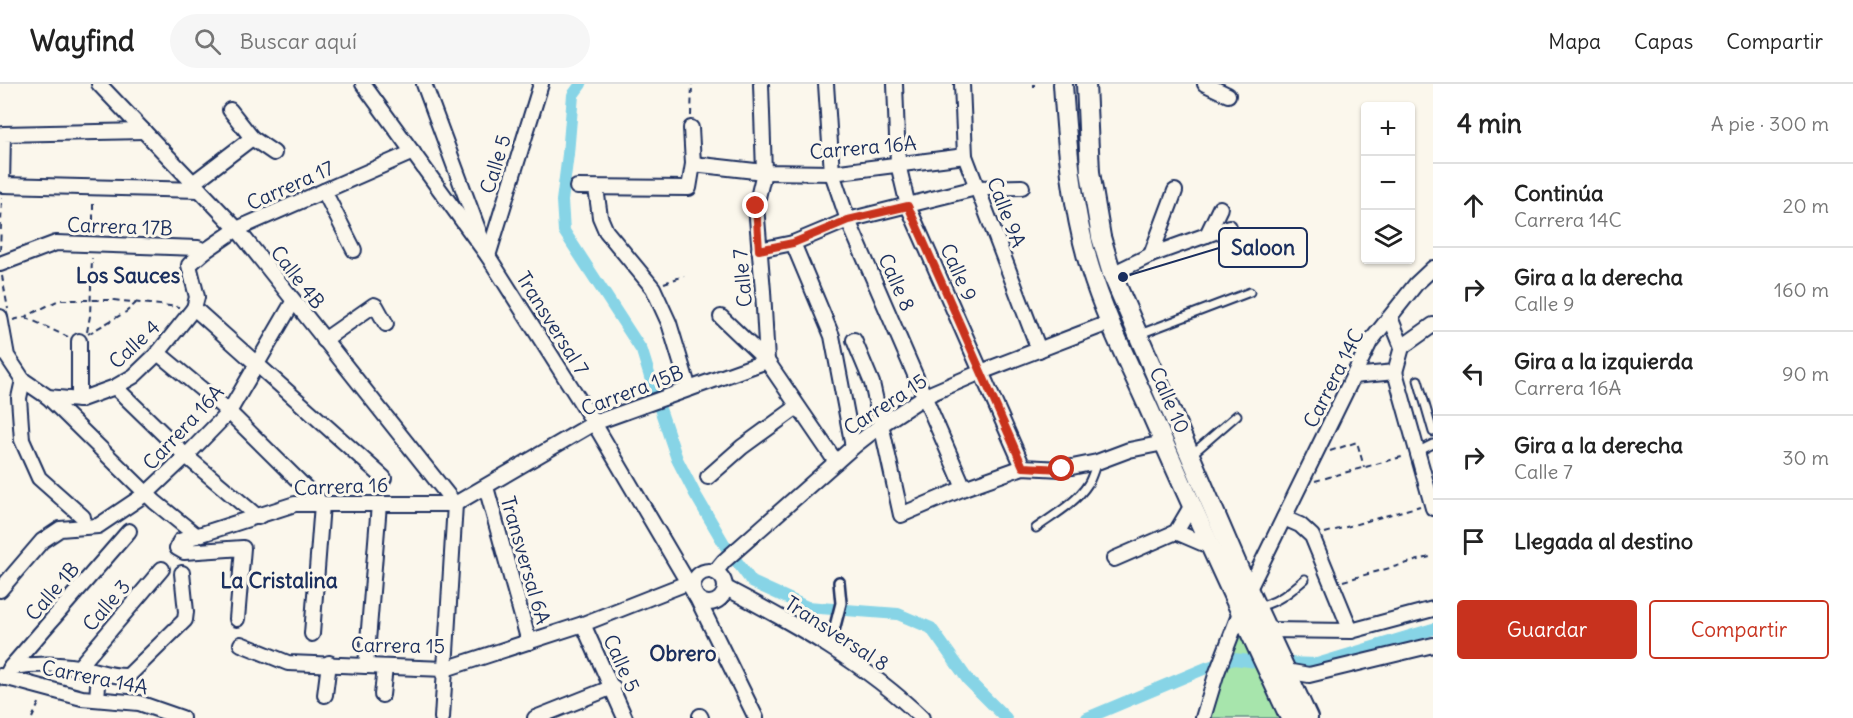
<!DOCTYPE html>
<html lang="es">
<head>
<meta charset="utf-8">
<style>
	body { margin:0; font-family:Delius,sans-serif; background:#f6f6f6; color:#222 }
	.controls { position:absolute; right:18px; top:18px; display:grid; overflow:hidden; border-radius:6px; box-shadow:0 2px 4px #0004 }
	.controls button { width:54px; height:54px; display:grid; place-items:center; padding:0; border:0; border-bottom:2px solid #e0e0e0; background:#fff; color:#222; font:30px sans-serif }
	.stop { position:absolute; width:18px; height:18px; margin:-14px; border:4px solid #c8321e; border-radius:50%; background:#fff }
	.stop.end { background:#c8321e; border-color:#fff; box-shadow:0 2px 6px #0008 }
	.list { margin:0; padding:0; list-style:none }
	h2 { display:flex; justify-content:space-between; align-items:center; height:78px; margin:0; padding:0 24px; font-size:26px }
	h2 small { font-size:20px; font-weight:400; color:#767676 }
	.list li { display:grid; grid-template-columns:39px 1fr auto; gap:18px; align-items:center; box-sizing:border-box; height:84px; padding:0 24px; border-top:2px solid #e0e0e0 }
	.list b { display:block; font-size:22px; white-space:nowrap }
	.list p { margin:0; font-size:20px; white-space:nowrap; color:#767676 }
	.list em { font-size:20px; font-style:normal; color:#767676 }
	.actions { display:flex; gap:12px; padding:18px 24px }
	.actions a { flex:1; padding:14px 0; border:2px solid #c8321e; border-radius:6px; text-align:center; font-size:21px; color:#c8321e }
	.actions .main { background:#c8321e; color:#fff }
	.icon { flex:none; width:33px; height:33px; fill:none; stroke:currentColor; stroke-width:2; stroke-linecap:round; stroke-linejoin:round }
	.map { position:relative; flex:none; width:1433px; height:634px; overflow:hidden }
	header { display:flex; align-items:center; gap:36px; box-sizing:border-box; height:84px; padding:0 30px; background:#fff; border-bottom:2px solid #e0e0e0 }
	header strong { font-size:28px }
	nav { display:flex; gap:33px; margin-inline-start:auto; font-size:21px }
	.search { width:420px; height:54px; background:#f6f6f6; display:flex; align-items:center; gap:15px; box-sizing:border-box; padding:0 21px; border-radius:33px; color:#767676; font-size:22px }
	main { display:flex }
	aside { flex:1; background:#fff }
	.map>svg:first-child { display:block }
	.green { fill:#a7e5ac; stroke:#618a85; stroke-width:1.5 }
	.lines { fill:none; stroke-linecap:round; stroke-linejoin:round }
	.canal { stroke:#87d4e6; stroke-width:12 }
	.service-casing { stroke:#1b2f5e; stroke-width:11 }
	.pedestrian-casing { stroke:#1b2f5e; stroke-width:14 }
	.minor-casing { stroke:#1b2f5e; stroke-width:18 }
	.secondary-casing { stroke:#1b2f5e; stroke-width:22 }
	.path { stroke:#1b2f5e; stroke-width:2; stroke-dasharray:6 4.5; stroke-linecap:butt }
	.service { stroke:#fbf7ec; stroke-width:7 }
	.pedestrian { stroke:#fbf7ec; stroke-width:9 }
	.minor { stroke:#fbf7ec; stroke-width:14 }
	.secondary { stroke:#fbf7ec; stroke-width:18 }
	.route { stroke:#c8321e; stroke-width:8 }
	.labels { text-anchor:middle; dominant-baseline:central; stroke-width:6; stroke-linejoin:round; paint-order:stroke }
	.street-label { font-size:20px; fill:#1b2f5e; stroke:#fbf7ec }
	.neighbourhood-label { font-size:21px; font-weight:bold; fill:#1b2f5e; stroke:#fbf7ec }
	.leader { fill:none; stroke:#1b2f5e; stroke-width:2 }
	.callout-dot { fill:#1b2f5e; stroke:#fbf7ec; stroke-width:2 }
	.callout { fill:#fbf7ec; stroke:#1b2f5e; stroke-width:2 }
	.callout-label { font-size:21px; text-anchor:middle; font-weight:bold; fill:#1b2f5e }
</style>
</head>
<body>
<header>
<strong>Wayfind</strong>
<div class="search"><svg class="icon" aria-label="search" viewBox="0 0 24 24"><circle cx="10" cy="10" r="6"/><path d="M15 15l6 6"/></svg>Buscar aquí</div>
<nav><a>Mapa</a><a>Capas</a><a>Compartir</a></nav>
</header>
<main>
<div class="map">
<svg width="1433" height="634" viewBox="0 0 1433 634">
	<rect width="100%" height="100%" fill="#fbf7ec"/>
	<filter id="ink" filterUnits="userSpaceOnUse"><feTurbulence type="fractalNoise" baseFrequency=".0167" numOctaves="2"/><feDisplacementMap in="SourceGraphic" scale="12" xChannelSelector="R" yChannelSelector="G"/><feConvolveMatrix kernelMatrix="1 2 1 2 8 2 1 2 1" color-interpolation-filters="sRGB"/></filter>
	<g filter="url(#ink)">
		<polygon class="green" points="1237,542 1286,634 1212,634 1210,630"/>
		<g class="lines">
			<g class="canal">
				<polyline points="581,0 573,11 568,70 562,117 564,147 642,267 657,316 677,375 695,410 726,463 752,498 807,523 898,530 931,544 968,596 1006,634"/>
				<polyline points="1286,579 1317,580 1433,545"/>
				<polyline points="1087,634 1206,584 1234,575 1257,578"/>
			</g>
			<g class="service-casing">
				<g id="service">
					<polyline points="1140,250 1250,208"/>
					<polyline points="1418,296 1433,348"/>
					<polyline points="1417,368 1433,360"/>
					<polyline points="1191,371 1237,331"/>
					<path d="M1036 444C1054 431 1076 419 1088 400 1092 394 1094 385 1097 378"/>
					<path d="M1257 523C1277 519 1290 508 1305 495"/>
				</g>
			</g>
			<g class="pedestrian-casing">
				<polyline id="pedestrian" points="830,562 841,519 839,498"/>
			</g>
			<g class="minor-casing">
				<g id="minor">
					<polyline points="99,0 237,145 455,420"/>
					<polyline points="363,0 488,172 594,339 694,509"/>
					<polyline points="424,0 482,156"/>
					<polyline points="826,0 832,89 848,136 964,404"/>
					<polyline points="895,0 898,80 908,122 1023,383"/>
					<polyline points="962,0 965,72 1039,266"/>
					<polyline points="1205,0 1228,11"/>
					<polyline points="230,26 252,54 274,69"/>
					<polyline points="144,47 3,50 2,101 200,106"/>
					<polyline points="693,80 764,88 832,89 965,72"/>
					<polyline points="193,99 252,54"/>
					<polyline points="577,103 689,104 693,80 691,44"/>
					<polyline points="596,104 600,133 606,147 653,204 669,239 689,305"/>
					<polyline points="324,107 354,166"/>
					<polyline points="1207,151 1220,124"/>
					<polyline points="793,159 832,252 853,363"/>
					<polyline points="759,166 793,159 848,136 976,104 1022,103"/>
					<polyline points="1151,171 1175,107"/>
					<polyline points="488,172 541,0"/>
					<polyline points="0,180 56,159 198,164 205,167"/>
					<polyline points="1112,190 1151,171 1229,143"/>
					<polyline points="194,224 384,394"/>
					<polyline points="0,233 7,272 23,296 48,313 79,316 115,303 134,292 158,269 194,224 197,213 189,181 205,167 237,145 413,68"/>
					<polyline points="721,233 767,277 836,378"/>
					<polyline points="1388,235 1392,238 1402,263 1395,288"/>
					<polyline points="324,256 374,221 376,222 386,240"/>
					<polyline points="854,256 872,299 901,431 964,404 1023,383 1062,385 1097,378 1129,366 1164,359"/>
					<polyline points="1402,263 1433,241"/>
					<polyline points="158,269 229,328 322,420"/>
					<polyline points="1395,288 1433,424"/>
					<polyline points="1353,292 1395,288"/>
					<polyline points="23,296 19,314 22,356 39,394 83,433"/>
					<polyline points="115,303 186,372 258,433"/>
					<polyline points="48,313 155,418 197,452"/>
					<polyline points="79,316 79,257"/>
					<polyline points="708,393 742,363 797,323"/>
					<polyline points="486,403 529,558"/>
					<polyline points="1284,434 1300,441 1312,452 1351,547"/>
					<polyline points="1176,448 1211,463"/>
					<polyline points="1114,475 1176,448 1192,421"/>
					<circle cx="709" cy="503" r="16"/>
					<polyline points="715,488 724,477 853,363 881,341 925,312 981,288 1111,238"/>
					<path d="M726 504C795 540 866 580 922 634"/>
					<polyline points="0,506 42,457 60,445 98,442 147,409 186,372 229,328 293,218"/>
					<polyline points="697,514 756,634"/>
					<polyline points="237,535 243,464 184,468 177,464 180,457 295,420 455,420 594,339 767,277 763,207 756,122 764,88 761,0"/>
					<polyline points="583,540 625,634"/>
					<polyline points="1268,546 1351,547 1433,525"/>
					<polyline points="312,550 322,420"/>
					<polyline points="241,560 288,579 445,585 583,540 687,499"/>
					<polyline points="366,582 379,420"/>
					<path d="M11 583C34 580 54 579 77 583 94 585 110 593 128 592L185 536 186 528 182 489"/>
					<polyline points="79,583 162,485"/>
					<polyline points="1286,587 1309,591 1433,561"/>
					<polyline points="0,592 82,614 139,619 182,634"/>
					<polyline points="5,594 11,583 129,447"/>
					<polyline points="325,611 329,579"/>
					<polyline points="382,611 385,583"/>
					<polyline points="97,615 99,588"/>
					<polyline points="700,632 701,634"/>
					<polyline points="442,634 455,420"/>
					<polyline points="535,634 613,603"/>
					<polyline points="1203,634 1216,591 1249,505 1370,258 1416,200 1433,184"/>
				</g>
			</g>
			<g class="secondary-casing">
				<g id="secondary">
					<path d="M1063 0C1067 61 1072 125 1090 184 1105 233 1129 280 1150 327 1195 430 1242 532 1290 634"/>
					<polyline points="1086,0 1090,88 1101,153 1112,190 1243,494 1308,634"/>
				</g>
			</g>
			<g class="path">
				<polyline points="1034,0 1034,3"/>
				<polyline points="691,32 692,0"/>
				<polyline points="93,147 93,117"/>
				<polyline points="0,167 2,113"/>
				<polyline points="2,192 8,225"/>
				<polyline points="664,199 684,192"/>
				<polyline points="25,233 68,253"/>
				<polyline points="13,236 25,233 59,216 113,216 179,223"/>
				<polyline points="87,248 90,232 92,174"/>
				<polyline points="88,250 126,228 136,219"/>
				<polyline points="1330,367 1357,358 1364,383"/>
				<polyline points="1315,397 1405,372"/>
				<polyline points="1325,449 1420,422"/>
				<polyline points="1343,497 1433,472"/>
				<polyline points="32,634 41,615"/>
			</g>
			<use href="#service" class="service"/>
			<use href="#pedestrian" class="pedestrian"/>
			<use href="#minor" class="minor"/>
			<use href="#secondary" class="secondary"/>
		</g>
	</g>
	<g class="lines" filter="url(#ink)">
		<polyline class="route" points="756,122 759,166 793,159 848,136 908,122 1023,383 1062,385"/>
	</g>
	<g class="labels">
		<g class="street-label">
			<text transform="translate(863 63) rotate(-5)">Carrera 16A</text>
			<text transform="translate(495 80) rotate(-73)">Calle 5</text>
			<text transform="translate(290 101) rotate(-24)">Carrera 17</text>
			<text transform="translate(1007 128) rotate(69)">Calle 9A</text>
			<text transform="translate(120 142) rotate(2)">Carrera 17B</text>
			<text transform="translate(959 188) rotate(66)">Calle 9</text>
			<text transform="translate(298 193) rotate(52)">Calle 4B</text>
			<text transform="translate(742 194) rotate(-95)">Calle 7</text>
			<text transform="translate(897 198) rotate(66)">Calle 8</text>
			<text transform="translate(553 239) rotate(58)">Transversal 7</text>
			<text transform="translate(134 260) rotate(-43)">Calle 4</text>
			<text transform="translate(1333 294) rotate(-63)">Carrera 14C</text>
			<text transform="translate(632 306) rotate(-21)">Carrera 15B</text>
			<text transform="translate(1170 316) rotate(66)">Calle 10</text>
			<text transform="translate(885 320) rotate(-33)">Carrera 15</text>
			<text transform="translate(183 343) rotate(-47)">Carrera 16A</text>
			<text transform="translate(341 402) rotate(-2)">Carrera 16</text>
			<text transform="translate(526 476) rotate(74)">Transversal 6A</text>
			<text transform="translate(52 507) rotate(-49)">Calle 1B</text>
			<text transform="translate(106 521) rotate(-49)">Calle 3</text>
			<text transform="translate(837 549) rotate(33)">Transversal 8</text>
			<text transform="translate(398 561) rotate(1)">Carrera 15</text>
			<text transform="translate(622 579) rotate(66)">Calle 5</text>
			<text transform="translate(95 593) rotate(11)">Carrera 14A</text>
		</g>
		<g class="neighbourhood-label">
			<text x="128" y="191">Los Sauces</text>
			<text x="279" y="496">La Cristalina</text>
			<text x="683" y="569">Obrero</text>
		</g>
	</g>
	<path class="leader" d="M1123 193L1219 164"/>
	<circle class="callout-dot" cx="1123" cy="193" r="6"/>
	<rect class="callout" x="1219" y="144" width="88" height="39" rx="6"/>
	<g class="callout-label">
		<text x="1263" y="171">Saloon</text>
	</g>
</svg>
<div class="controls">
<button>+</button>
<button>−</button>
<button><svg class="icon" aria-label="layers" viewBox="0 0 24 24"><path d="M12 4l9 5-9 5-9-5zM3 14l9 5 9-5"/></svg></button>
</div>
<div class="stop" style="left:1062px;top:385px"></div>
<div class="stop end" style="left:756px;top:122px"></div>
</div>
<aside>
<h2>4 min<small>A pie · 300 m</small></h2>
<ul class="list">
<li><svg class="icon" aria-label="ahead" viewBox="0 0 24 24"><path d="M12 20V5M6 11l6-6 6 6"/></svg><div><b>Continúa</b><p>Carrera 14C</p></div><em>20 m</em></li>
<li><svg class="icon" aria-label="right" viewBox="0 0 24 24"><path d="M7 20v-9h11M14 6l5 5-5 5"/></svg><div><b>Gira a la derecha</b><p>Calle 9</p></div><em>160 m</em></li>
<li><svg class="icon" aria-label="left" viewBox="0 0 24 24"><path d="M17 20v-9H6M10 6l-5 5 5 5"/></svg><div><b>Gira a la izquierda</b><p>Carrera 16A</p></div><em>90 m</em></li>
<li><svg class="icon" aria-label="right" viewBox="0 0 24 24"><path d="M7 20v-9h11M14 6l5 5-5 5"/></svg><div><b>Gira a la derecha</b><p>Calle 7</p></div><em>30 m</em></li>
<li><svg class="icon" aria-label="arrive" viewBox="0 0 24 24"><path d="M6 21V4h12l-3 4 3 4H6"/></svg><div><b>Llegada al destino</b></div></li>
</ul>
<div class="actions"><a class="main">Guardar</a><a>Compartir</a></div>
</aside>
</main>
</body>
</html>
